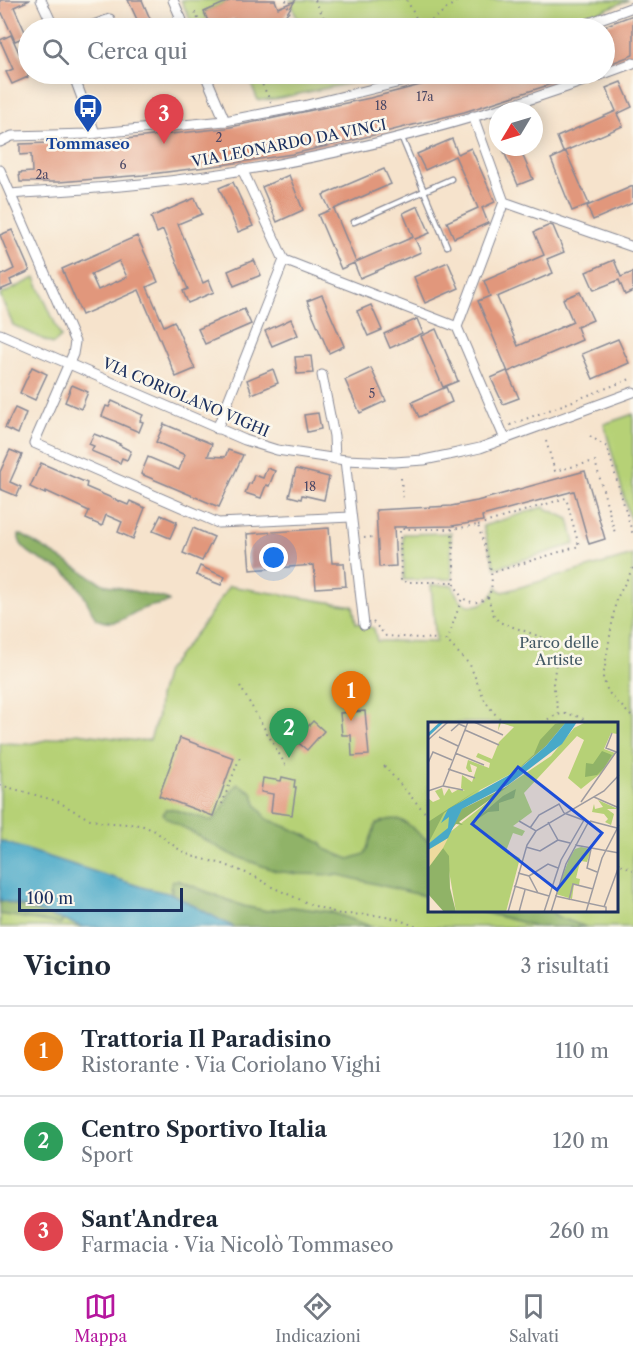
<!DOCTYPE html>
<html lang="it">
<head>
<meta charset="utf-8">
<style>
	body { margin:0; font-family:"Libre Caslon Text",serif; background:#f2f2f3; color:#1f2937 }
	.compass { position:absolute; left:489px; top:102px; width:54px; height:54px; border-radius:50%; background:#fff; box-shadow:0 3px 15px #0003; rotate:232deg }
	.scale { position:absolute; left:18px; bottom:15px; width:165px; box-sizing:border-box; padding-left:6px; border:3px solid #1b2f5e; border-top:0; font-size:16px; line-height:21px; white-space:nowrap; color:#1b2f5e; -webkit-text-stroke:4px #fbf7ec; paint-order:stroke }
	.you { position:absolute; left:274px; top:558px; width:21px; height:21px; margin:-15px; border:4px solid #fff; border-radius:50%; background:#1a73e8; box-shadow:0 0 0 9px #1a73e833 }
	.badge { display:grid; place-items:center; width:39px; height:39px; border-radius:50%; background:#b5179e; color:#fff; font-size:20px; font-weight:700 }
	.pin { position:absolute; translate:-50% -50px; filter:drop-shadow(0 2px 3px #0008) }
	.pin::after { content:''; position:absolute; top:32px; width:21px; height:18px; background:inherit; clip-path:polygon(0 0,100% 0,50% 100%) }
	.list { margin:0; padding:0; list-style:none }
	h2 { display:flex; justify-content:space-between; align-items:center; height:78px; margin:0; padding:0 24px; font-size:26px }
	h2 small { font-size:20px; font-weight:400; color:#747a83 }
	.list li { display:grid; grid-template-columns:39px 1fr auto; gap:18px; align-items:center; box-sizing:border-box; height:90px; padding:0 24px; border-top:2px solid #e0e1e3 }
	.list b { display:block; font-size:22px; white-space:nowrap }
	.list p { margin:0; font-size:20px; white-space:nowrap; color:#747a83 }
	.list em { font-size:20px; font-style:normal; color:#747a83 }
	.icon { flex:none; width:33px; height:33px; fill:none; stroke:currentColor; stroke-width:2; stroke-linecap:round; stroke-linejoin:round }
	.map { position:relative; flex:none; width:633px; height:927px; overflow:hidden }
	.search { position:absolute; background:#fff; box-shadow:0 3px 15px #0003; left:18px; right:18px; top:18px; height:66px; display:flex; align-items:center; gap:15px; box-sizing:border-box; padding:0 21px; border-radius:33px; color:#747a83; font-size:22px }
	.sheet { height:348px; background:#fff }
	nav { display:flex; justify-content:space-around; align-items:center; box-sizing:border-box; height:84px; border-top:2px solid #e0e1e3; background:#fff; font-size:16px; color:#747a83 }
	nav a { display:grid; justify-items:center; gap:3px }
	nav .on { color:#b5179e }
	.map>svg:first-child { display:block }
	.green { fill:#b6d176; stroke:#68806a; stroke-width:1.5; fill-rule:evenodd }
	.forest { fill:#90b367; stroke:#567162; stroke-width:1.5 }
	.water { fill:#48a9c8; stroke:#326c93; stroke-width:1.5 }
	.building { fill:#e1977c; fill-rule:evenodd }
	.lines { fill:none; stroke-linecap:round; stroke-linejoin:round }
	.service-casing { stroke:#888995; stroke-width:7 }
	.minor-casing { stroke:#888995; stroke-width:11 }
	.path { stroke:#888995; stroke-width:2; stroke-dasharray:1.5 4.5; stroke-linecap:butt }
	.service { stroke:#fff; stroke-width:4.5 }
	.minor { stroke:#fff; stroke-width:9 }
	.labels { text-anchor:middle; dominant-baseline:central; stroke-width:5; stroke-linejoin:round; paint-order:stroke }
	.number-label { font-size:12px; fill:#4c4966 }
	.transit-label { font-size:15px; font-weight:bold; fill:#164399; stroke:#fbf7ec }
	.street-label { font-size:15px; fill:#1b2f5e; stroke:#fbf7ec }
	.park-label { font-size:15px; fill:#425864; stroke:#fbf7ec }
	.inset-river { fill:none; stroke:#48a9c8; stroke-width:3 }
	.inset-road { fill:none; stroke:#9e9ba0; stroke-width:1.5 }
	.view { fill:#1d4ed8; fill-opacity:0.15; stroke:#1d4ed8; stroke-width:3 }
	.inset-edge { fill:none; stroke:#1b2f5e; stroke-width:3 }
</style>
</head>
<body>
<div class="map">
<svg width="633" height="927" viewBox="0 0 633 927">
	<rect width="100%" height="100%" fill="#fbf7ec"/>
	<filter id="ink" filterUnits="userSpaceOnUse"><feTurbulence type="fractalNoise" baseFrequency=".0167" numOctaves="2"/><feDisplacementMap in="SourceGraphic" scale="12" xChannelSelector="R" yChannelSelector="G"/><feConvolveMatrix kernelMatrix="1 2 1 2 8 2 1 2 1" color-interpolation-filters="sRGB"/></filter>
	<filter id="wash" filterUnits="userSpaceOnUse"><feTurbulence type="fractalNoise" baseFrequency=".008" numOctaves="4" result="noise"/><feDisplacementMap in="SourceGraphic" scale="24" xChannelSelector="R" yChannelSelector="G"/><feGaussianBlur stdDeviation="1.35" result="paint"/><feColorMatrix in="noise" values="0 0 0 0 0 0 0 0 0 0 0 0 0 0 0 0 0 1.4 0 .05"/><feComposite in="paint" operator="in"/></filter>
	<g filter="url(#wash)">
		<rect width="100%" height="100%" fill="#f6e3cc"/>
		<g class="green">
			<polygon points="181,0 231,0 204,12 211,28 194,28"/>
			<polygon points="290,0 629,0 558,28 301,28"/>
			<polygon points="247,74 393,74 275,99 258,100"/>
			<polygon points="35,278 61,337 53,344 13,325 0,295"/>
			<polygon points="633,414 633,530 604,424"/>
			<polygon points="543,507 569,519 575,544 495,568 483,526"/>
			<polygon points="451,533 452,579 404,580 403,534"/>
			<path d="M633 555V927H372L331 912 291 907 267 911 243 906 177 880 170 887 172 894 145 888 0 841V743L28 744 77 733 137 741 150 740 158 715 159 697 166 671 205 622 229 586 353 606 356 623 374 628 377 641 436 642 431 585H453C459 612 487 612 497 586L499 590 503 592ZM429 723H616V910H429Z"/>
			<polygon points="0,900 26,907 83,927 0,927"/>
		</g>
		<g class="forest">
			<path d="M19 535H22L103 584 167 599 169 602C161 605 153 605 145 608 124 615 120 629 96 619 87 603 80 582 64 572 52 564 16 552 19 535Z"/>
			<path d="M238 784 252 792 256 804 267 819 299 832 321 843 325 849 349 859 365 854 376 824C405 811 407 827 429 841V897L339 875 299 874 276 871 230 854 168 819 163 814 166 809H172L212 821C226 810 227 790 238 784Z"/>
			<polygon points="177,880 243,906 267,911 291,907 331,912 372,927 233,927 172,894 171,882"/>
			<polygon points="0,900 64,920 60,924 0,914"/>
			<polygon points="479,911 551,911 558,917 586,927 539,927"/>
		</g>
		<polygon class="water" points="0,841 145,888 172,894 233,927 83,927 26,907 0,900"/>
		<g id="blocks">
			<g class="building">
				<polygon points="0,0 30,0 14,7 27,36 15,41 2,13 0,14"/>
				<polygon points="128,0 142,0 151,21 140,26"/>
				<polygon points="231,0 275,0 278,8 295,1 283,19 285,24 275,28 238,28 234,19 211,28 204,12"/>
				<polygon points="633,15 633,55 604,66 604,26"/>
				<polygon points="11,35 24,64 28,62 28,77 12,84 6,72 13,69 0,40"/>
				<polygon points="463,74 580,75 464,112 350,141 292,154 222,165 143,175 59,182 20,182 19,173 32,172 31,154 20,155 20,144 107,141 226,128 370,98"/>
				<polygon points="621,82 632,107 617,114 623,126 563,152 557,137 616,111 606,88"/>
				<polygon points="452,139 458,154 471,148 495,202 482,208 488,223 454,238 447,222 478,208 455,156 425,170 417,154"/>
				<polygon points="502,147 519,147 533,179 518,185"/>
				<polygon points="566,152 589,204 572,211 551,159"/>
				<polygon points="384,169 391,184 334,209 356,262 413,237 403,213 418,206 430,233 415,239 421,252 360,278 354,263 341,269 318,215 330,210 323,195"/>
				<polygon points="289,175 303,210 277,222 262,187"/>
				<polygon points="233,182 253,226 238,232 219,188"/>
				<polygon points="633,186 633,203 593,220 587,206"/>
				<polygon points="195,198 202,214 178,224 203,283 209,280 214,292 188,303 183,291 188,289 163,230 157,233 151,217"/>
				<polygon points="550,225 553,226 564,252 547,259 553,273 497,297 518,346 573,322 563,299 580,292 593,320 577,327 582,340 508,372 478,301 490,296 484,281 544,255 534,232"/>
				<polygon points="12,230 30,271 10,280 12,285 0,290 0,276 14,269 0,235"/>
				<path d="M137 236 158 282 147 287 164 326 174 321 195 369 176 377 139 290 82 315 62 269ZM119 261 127 277 98 290 91 274Z"/>
				<polygon points="254,260 261,275 234,286 228,271"/>
				<polygon points="614,260 621,277 633,272 633,291 625,295 619,280 594,290 586,272"/>
				<polygon points="448,262 459,288 425,303 414,277"/>
				<polygon points="322,295 344,346 329,353 307,301"/>
				<polygon points="371,305 382,330 368,336 357,311"/>
				<polygon points="244,309 251,324 205,344 198,329"/>
				<polygon points="291,319 298,335 272,346 265,331"/>
				<polygon points="417,319 423,333 390,348 384,334"/>
				<polygon points="436,329 458,381 443,387 421,336"/>
				<polygon points="618,339 629,363 593,379 582,354"/>
				<polygon points="311,356 313,373 297,374 295,357"/>
				<polygon points="32,367 47,374 35,400 20,393"/>
				<polygon points="371,368 386,401 360,413 345,380"/>
				<polygon points="273,369 278,383 252,394 247,380"/>
				<polygon points="507,371 519,398 503,404 491,378"/>
				<polygon points="72,385 88,392 81,409 65,402"/>
				<polygon points="446,387 452,402 419,417 412,402"/>
				<polygon points="112,401 143,415 140,421 143,422 139,432 102,416 106,406 109,407"/>
				<polygon points="15,408 26,413 18,434 5,428"/>
				<polygon points="318,413 321,429 307,432 304,415"/>
				<polygon points="164,424 212,444 208,456 225,457 228,450 243,455 219,507 141,474 148,457 179,470 185,455 156,442"/>
				<polygon points="94,434 120,444 119,445 131,451 127,460 122,458 120,463 91,451 94,446 89,444"/>
				<polygon points="10,450 22,455 10,482 21,487 17,496 0,489 0,472"/>
				<polygon points="41,463 87,483 86,487 128,505 130,501 145,508 133,539 118,532 122,522 106,515 102,526 86,519 89,511 46,491 45,494 30,487"/>
				<polygon points="267,468 275,471 269,486 266,485 261,498 245,493 249,483 251,484 254,475 263,478"/>
				<polygon points="296,469 329,477 324,500 302,495 301,499 289,496"/>
				<polygon points="585,471 605,539 589,544 574,491 482,516 483,521 452,526 394,527 396,566 379,567 376,510 451,506 477,501"/>
				<polygon points="161,515 177,522 170,538 153,531"/>
				<polygon points="193,528 214,537 202,561 183,553"/>
				<polygon points="329,528 332,563 344,563 346,586 316,588 314,565 250,570 247,534"/>
				<polygon points="200,566 225,577 221,585 196,575"/>
				<polygon points="365,711 369,755 352,756 351,735 342,735 340,713"/>
				<polygon points="313,721 324,731 307,750 295,740"/>
				<polygon points="180,738 234,758 213,816 159,796"/>
				<polygon points="282,777 295,780 294,787 296,787 292,815 271,812 273,794 261,792 263,778 281,781"/>
			</g>
		</g>
	</g>
	<g filter="url(#ink)">
		<use href="#blocks" fill-opacity="0" stroke="#888995" stroke-width="1.5"/>
		<g class="lines">
			<g class="service-casing">
				<g id="service">
					<polyline points="401,136 447,246"/>
					<polyline points="354,222 451,179"/>
				</g>
			</g>
			<g class="minor-casing">
				<g id="minor">
					<polyline points="41,0 54,28"/>
					<polyline points="173,0 185,28"/>
					<polyline points="85,28 110,19 113,28"/>
					<polyline points="166,28 181,18"/>
					<polyline points="575,28 633,7"/>
					<polyline points="73,74 95,133"/>
					<polyline points="205,74 225,121"/>
					<polyline points="473,116 504,202 633,247"/>
					<polyline points="0,142 12,136 88,134 225,121 303,106 433,74"/>
					<polyline points="0,170 75,342 73,354 34,443 218,523 351,517"/>
					<path d="M11 194C69 190 127 187 184 179 336 159 490 117 633 63"/>
					<polyline points="284,260 457,327 505,439"/>
					<polyline points="457,327 504,202"/>
					<polyline points="0,334 245,440 277,450 345,460 364,625"/>
					<polyline points="322,375 334,436 335,459"/>
					<polyline points="217,429 284,260 242,169"/>
					<polyline points="345,460 394,462 424,460 453,454 480,448 633,392"/>
				</g>
			</g>
			<g class="path">
				<polyline points="286,0 294,28"/>
				<polyline points="315,0 329,28"/>
				<polyline points="407,0 421,28"/>
				<polyline points="195,12 202,28"/>
				<polyline points="422,28 458,0"/>
				<polyline points="257,74 271,102"/>
				<polyline points="261,79 269,74"/>
				<polyline points="510,425 633,378"/>
				<polyline points="590,436 607,447 633,535"/>
				<polyline points="546,441 555,471 595,461 615,533"/>
				<polyline points="401,478 403,501"/>
				<polyline points="478,525 566,498 579,546 491,573"/>
				<polyline points="452,529 400,529 401,582 455,582"/>
				<polyline points="364,538 373,537"/>
				<polyline points="633,568 616,600 603,678 608,692 633,718"/>
				<polyline points="488,597 493,614 499,622 544,638 553,644 557,655 553,684 559,714"/>
				<polyline points="373,622 386,636 437,639 447,641 470,665 484,699 493,712 505,723"/>
				<path d="M447 641 462 598C468 601 474 604 481 601 505 593 482 542 478 525L452 529 455 585 462 598"/>
				<polyline points="240,686 282,759 285,764 284,769"/>
				<path d="M543 723C558 710 574 712 590 723"/>
				<polyline points="384,766 429,817"/>
				<polyline points="0,785 57,801 87,818 100,822 141,825 155,831 177,848 191,856 223,864 254,876 272,887 312,905 340,914 374,915 397,919 417,927"/>
				<polyline points="222,804 241,754"/>
				<polyline points="616,862 633,870"/>
			</g>
			<use href="#service" class="service"/>
			<use href="#minor" class="minor"/>
		</g>
	</g>
	<defs>
		<g id="bus-pin" transform="scale(1.5)"><path d="M0 17L-7.5 6A9.5 9.5 0 1 1 7.5 6Z" fill="#1a4fb4" stroke="#fbf7ec"/><path d="M-5-6H5V4H4V6H2V4H-2V6H-4V4H-5ZM-3.5-4V0h7V-4ZM-3.5 1.2v1.5H-2V1.2ZM2 1.2v1.5H3.5V1.2Z" fill="#fff"/></g>
	</defs>
	<g fill-rule="evenodd">
		<use href="#bus-pin" x="88" y="108"/>
	</g>
	<g class="labels">
		<g class="number-label">
			<text x="425" y="96">17a</text>
			<text x="381" y="105">18</text>
			<text x="219" y="137">2</text>
			<text x="123" y="164">6</text>
			<text x="42" y="174">2a</text>
			<text x="372" y="393">5</text>
			<text x="310" y="486">18</text>
		</g>
		<g class="transit-label">
			<text x="88" y="143">Tommaseo</text>
		</g>
		<g class="street-label">
			<text transform="translate(289 143) rotate(-11)">VIA LEONARDO DA VINCI</text>
			<text transform="translate(186 397) rotate(23)">VIA CORIOLANO VIGHI</text>
		</g>
		<g class="park-label">
			<text x="559" y="642">Parco delle<tspan x="559" dy="17">Artiste</tspan></text>
		</g>
	</g>
	<g transform="translate(428 722)">
		<rect width="190" height="190" fill="#f6e3cc"/>
		<path d="M71 0H138L90 48 52 68 20 107 0 122V76L5 80 12 77 7 69 14 66 16 74 21 66 24 71 31 67 37 69 33 66 34 53 44 60 49 45 42 42 44 50H41L38 46 40 38 61 46 62 41 48 35 50 31 64 37 71 20 86 5 73 1 70 9ZM158 0H190V12L183 11 176 27 187 31 173 51 153 67 140 56 156 18 149 14 96 71 104 90 85 104 97 109 94 114 85 111 78 129 92 136 78 190H28L18 131 15 127 0 146V128L83 61 123 34 146 6ZM170 78 190 87H179L186 92 183 103 177 100 180 97 176 92 164 90 166 82 167 87 175 85ZM153 125 163 127 159 140 153 139 151 144 148 156 152 157 151 163 146 162 144 177 128 172 141 137 147 127Z" fill="#b6d176"/>
		<path d="M138 0 118 24 86 51 106 32 112 18 127 2ZM174 29 184 33 176 46 169 53 157 55 158 41 165 42ZM82 63 31 100 35 103 28 102 23 108 34 87ZM51 67 16 91 0 122V100ZM88 67 86 76 71 81V89L60 90 41 103 75 74ZM15 126 21 134 22 166 28 190H16L0 172V146Z" fill="#90b367"/>
		<path d="M20 116 15 126 0 146V128Z" fill="#eeda9e"/>
		<path d="M138 0H149L134 22 80 63 34 87 20 116 0 128V122L20 106 21 95 13 101 20 87 90 48 118 24Z" fill="#48a9c8"/>
		<path class="inset-river" d="M0 13 14 0"/>
		<path class="inset-road" d="M46 0 75 13M37 8 71 23M23 9 31 2 38 5M184 11 178 26 191 31M11 15 30 24M0 18 20 0M27 31 56 43M0 41 5 30 24 38M20 47 47 56M15 64 35 68M0 69 15 64 40 0M166 75 191 86M153 80 188 30M136 91 155 98M91 99 108 109 176 69 191 53M162 99 189 106M120 100 130 118 142 121M102 106 111 93 131 82 136 91M147 123 191 131M98 125 112 129 130 118M163 127 159 146 169 150M90 151 101 154 110 171M101 154 120 142 130 146M86 164 121 174M127 174 178 185V190M141 178 145 162 165 167M176 185 191 144M80 190 99 123 108 109M91 190 97 168M116 190 133 138 156 98M123 190 138 142 161 99M158 190 174 136 191 103"/>
		<path class="view" d="M90 45 174 111 129 168 44 102Z"/>
		<rect width="190" height="190" class="inset-edge"/>
	</g>
</svg>
<svg class="compass" viewBox="-18 -18 36 36"><path d="M0-13l5 13h-10z" fill="#e53935"/><path d="M0 13l5-13h-10z" fill="#747a83"/></svg>
<div class="scale">100 m</div>
<div class="you"></div>
<div class="pin badge" style="left:351px;top:721px;background:#e8710a">1</div>
<div class="pin badge" style="left:289px;top:758px;background:#2e9e5b">2</div>
<div class="pin badge" style="left:164px;top:144px;background:#e0444e">3</div>
<div class="search"><svg class="icon" aria-label="search" viewBox="0 0 24 24"><circle cx="10" cy="10" r="6"/><path d="M15 15l6 6"/></svg>Cerca qui</div>
</div>
<section class="sheet">
<h2>Vicino<small>3 risultati</small></h2>
<ul class="list">
<li><span class="badge" style="background:#e8710a">1</span><div><b>Trattoria Il Paradisino</b><p>Ristorante · Via Coriolano Vighi</p></div><em>110 m</em></li>
<li><span class="badge" style="background:#2e9e5b">2</span><div><b>Centro Sportivo Italia</b><p>Sport</p></div><em>120 m</em></li>
<li><span class="badge" style="background:#e0444e">3</span><div><b>Sant'Andrea</b><p>Farmacia · Via Nicolò Tommaseo</p></div><em>260 m</em></li>
</ul>
</section>
<nav>
<a class="on"><svg class="icon" aria-label="map" viewBox="0 0 24 24"><path d="M3 6l6-2 6 2 6-2v14l-6 2-6-2-6 2zM9 4v14M15 6v14"/></svg>Mappa</a>
<a><svg class="icon" aria-label="directions" viewBox="0 0 24 24"><path d="M12 3l9 9-9 9-9-9zM9 14v-3h6M13 9l2 2-2 2"/></svg>Indicazioni</a>
<a><svg class="icon" aria-label="saved" viewBox="0 0 24 24"><path d="M7 4h10v16l-5-4-5 4z"/></svg>Salvati</a>
</nav>
</body>
</html>
